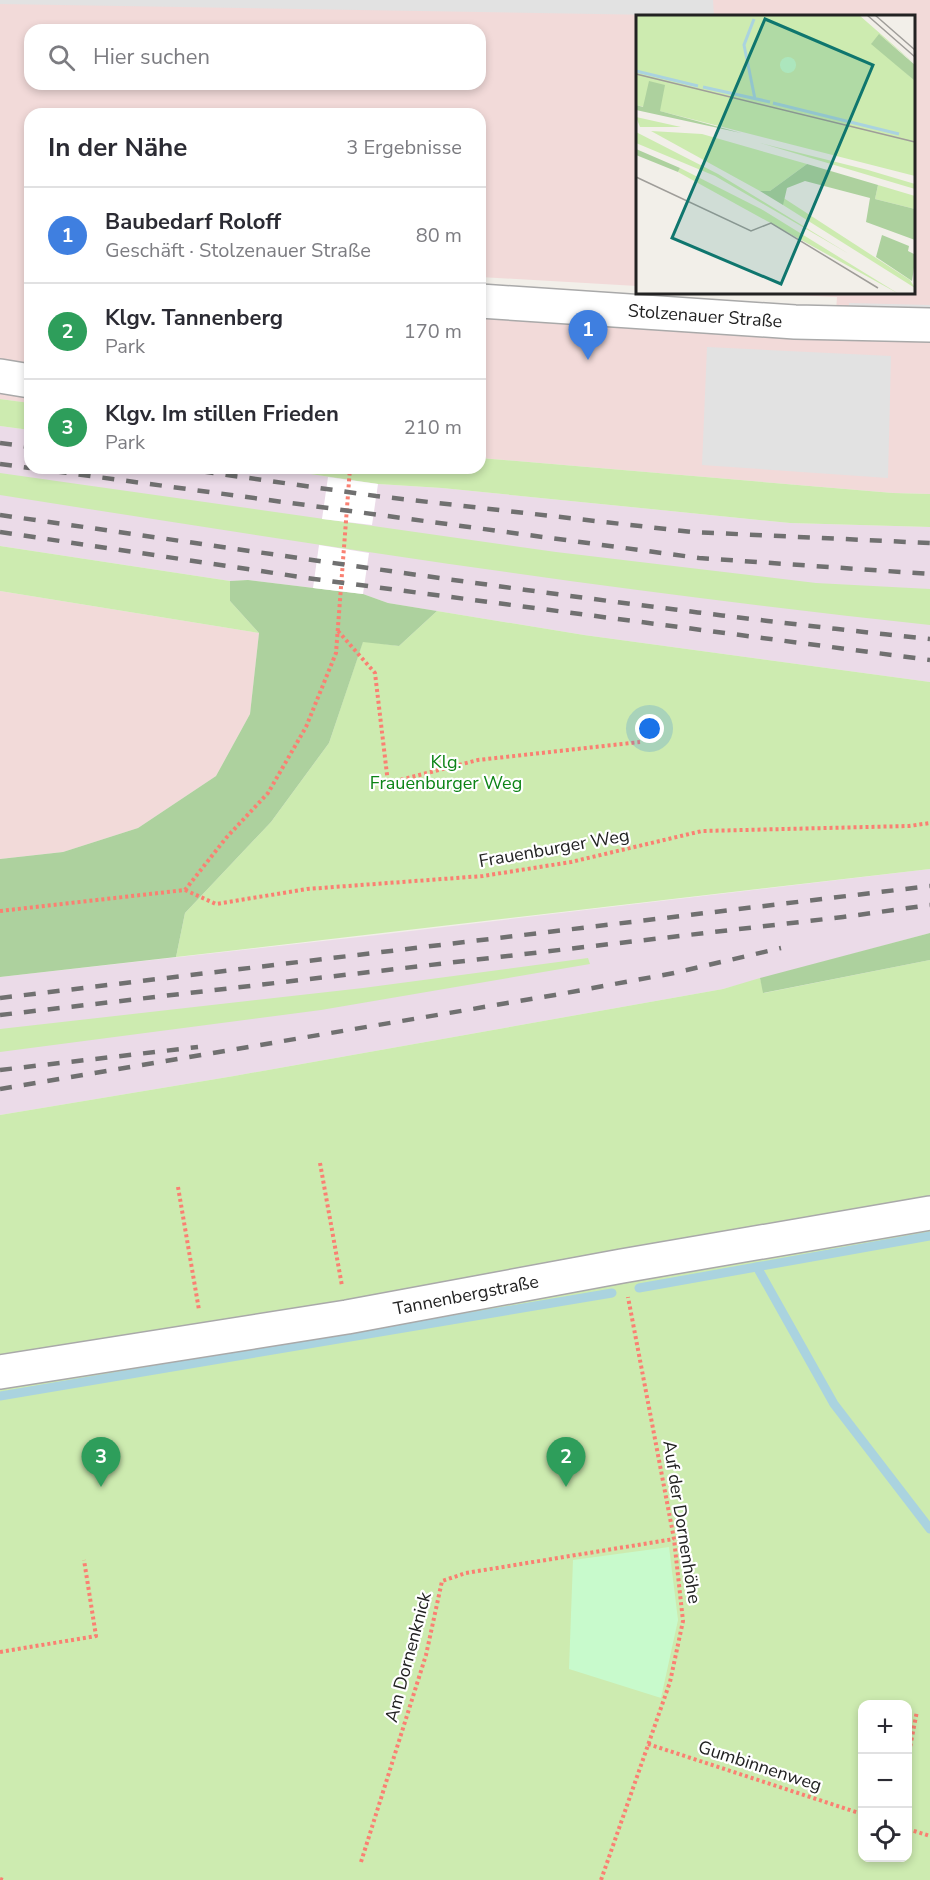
<!DOCTYPE html>
<html lang="de">
<head>
<meta charset="utf-8">
<style>
	body { margin:0; font-family:"Nunito Sans",sans-serif; background:#f2f2f3; color:#2b2b33 }
	.controls { position:absolute; right:18px; bottom:18px; display:grid; overflow:hidden; border-radius:12px; box-shadow:0 3px 9px #0003 }
	.controls button { width:54px; height:54px; display:grid; place-items:center; padding:0; border:0; border-bottom:2px solid #e1e1e2; background:#fff; color:#2b2b33; font:30px sans-serif }
	.you { position:absolute; left:650px; top:729px; width:21px; height:21px; margin:-15px; border:4px solid #fff; border-radius:50%; background:#1a73e8; box-shadow:0 0 0 9px #1a73e833 }
	.badge { display:grid; place-items:center; width:39px; height:39px; border-radius:50%; background:#0f766e; color:#fff; font-size:20px; font-weight:700 }
	.pin { position:absolute; translate:-50% -50px; filter:drop-shadow(0 2px 3px #0008) }
	.pin::after { content:''; position:absolute; top:32px; width:21px; height:18px; background:inherit; clip-path:polygon(0 0,100% 0,50% 100%) }
	.list { margin:0; padding:0; list-style:none }
	h2 { display:flex; justify-content:space-between; align-items:center; height:78px; margin:0; padding:0 24px; font-size:26px }
	h2 small { font-size:20px; font-weight:400; color:#7c7c81 }
	.list li { display:grid; grid-template-columns:39px 1fr auto; gap:18px; align-items:center; box-sizing:border-box; height:96px; padding:0 24px; border-top:2px solid #e1e1e2 }
	.list b { display:block; font-size:22px; white-space:nowrap }
	.list p { margin:0; font-size:20px; white-space:nowrap; color:#7c7c81 }
	.list em { font-size:20px; font-style:normal; color:#7c7c81 }
	.icon { flex:none; width:33px; height:33px; fill:none; stroke:currentColor; stroke-width:2; stroke-linecap:round; stroke-linejoin:round }
	.map { position:relative; flex:none; width:930px; height:1880px; overflow:hidden }
	.search { position:absolute; background:#fff; box-shadow:0 3px 9px #0003; left:24px; top:24px; width:462px; height:66px; display:flex; align-items:center; gap:15px; box-sizing:border-box; padding:0 21px; border-radius:18px; color:#7c7c81; font-size:22px }
	.panel { position:absolute; background:#fff; box-shadow:0 3px 9px #0003; left:24px; top:108px; width:462px; height:366px; border-radius:18px }
	.map>svg:first-child { display:block }
	.commercial { fill:#f2dad9; fill-rule:evenodd }
	.industrial { fill:#ebdbe8 }
	.grass { fill:#cdebb0; fill-rule:evenodd }
	.forest { fill:#add19e }
	.park { fill:#c8facc }
	.parking { fill:#e2e2e2 }
	.pier { fill:#fff }
	.lines { fill:none; stroke-linecap:round; stroke-linejoin:round }
	.stream { stroke:#aad3df; stroke-width:9 }
	.minor-casing { stroke:#a9a9a9; stroke-width:36 }
	.path { stroke:#fa8072; stroke-width:4; stroke-dasharray:3 3; stroke-linecap:butt }
	.minor { stroke:#fff; stroke-width:33 }
	.rail { stroke:#707070; stroke-width:4.5; stroke-dasharray:12 12; stroke-linecap:butt }
	.labels { text-anchor:middle; dominant-baseline:central; stroke-width:4.5; stroke-linejoin:round; paint-order:stroke }
	.street-label { font-size:18px; fill:#222; stroke:#fff }
	.park-label { font-size:18px; fill:#0c8416; stroke:#fff }
	.inset-river { fill:none; stroke:#aad3df; stroke-width:3 }
	.inset-road { fill:none; stroke:#9f9d99; stroke-width:1.5 }
	.view { fill:#0f766e; fill-opacity:0.15; stroke:#0f766e; stroke-width:3 }
	.inset-edge { fill:none; stroke:#222; stroke-width:3 }
</style>
</head>
<body>
<div class="map">
<svg width="930" height="1880" viewBox="0 0 930 1880">
	<rect width="100%" height="100%" fill="#f2efe9"/>
	<g class="commercial">
		<path d="M0 0H930V494L893 493 480 458V314L834 338 837 297 754 293 914 292V16H638L637 286 480 277V114H30V403L0 399ZM30 30H480V84H30Z"/>
		<polygon points="0,591 259,633 250,714 216,776 138,828 63,852 0,859"/>
	</g>
	<g class="industrial">
		<polygon points="0,426 30,430 30,468 270,468 378,484 442,488 790,523 930,527 930,682 584,635 388,603 363,594 248,580 230,581 0,546"/>
		<polygon points="930,869 930,933 723,989 234,1076 0,1115 0,977 377,935"/>
	</g>
	<g class="grass">
		<polygon points="0,399 30,403 30,430 0,426"/>
		<polygon points="480,458 893,493 930,494 930,527 790,523 442,488 378,484 270,468 480,468"/>
		<path d="M0 473 556 552 816 583 930 589V625C619 592 309 544 0 495Z"/>
		<polygon points="0,546 230,581 230,601 259,633 0,591"/>
		<polygon points="437,611 584,635 930,682 930,869 176,957 185,913 271,822 329,743 363,641 399,646"/>
		<polygon points="588,958 590,964 321,1010 0,1052 0,1029 363,988"/>
		<path d="M930 960V1880H0V1115L234 1076 723 989 760 978 764 993ZM862 1704H908V1858H862Z"/>
	</g>
	<g class="forest">
		<polygon points="248,580 363,594 388,603 437,611 399,646 363,642 329,743 271,822 185,913 176,957 0,977 0,859 63,852 138,828 216,776 250,714 259,633 230,601 230,581"/>
		<polygon points="930,933 930,960 763,993 760,978"/>
	</g>
	<polygon class="park" points="669,1547 678,1620 661,1698 569,1669 573,1560"/>
	<g class="parking">
		<polygon points="0,0 713,0 714,16 0,4"/>
		<polygon points="849,303 930,305 930,316 849,314"/>
		<polygon points="707,347 891,356 888,478 702,465"/>
	</g>
	<g class="pier">
		<polygon points="328,477 378,484 372,525 322,519"/>
		<polygon points="319,545 369,553 363,594 313,588"/>
	</g>
	<g class="lines">
		<g class="stream">
			<polyline points="757,1267 834,1404 930,1529"/>
			<polyline points="639,1288 930,1236"/>
			<polyline points="0,1396 612,1293"/>
		</g>
		<g class="minor-casing">
			<g id="minor">
				<polyline points="480,301 795,322 930,325"/>
				<polyline points="0,376 30,381"/>
				<polyline points="0,1372 347,1317 622,1266 930,1213"/>
			</g>
		</g>
		<g class="path">
			<polyline points="338,631 375,673 388,783 478,760 640,742"/>
			<polyline points="185,890 216,904 307,889 483,876 571,862 702,831 909,826 930,823"/>
			<polyline points="0,911 185,890 226,838 268,793 306,727 336,653 350,468"/>
			<polyline points="320,1163 342,1286"/>
			<polyline points="178,1187 199,1310"/>
			<polyline points="0,1652 96,1636 84,1560"/>
			<polyline points="648,1744 862,1814"/>
			<polyline points="908,1758 917,1711"/>
			<polyline points="908,1829 930,1836"/>
			<polyline points="361,1862 426,1655 442,1581 466,1573 674,1539"/>
			<polyline points="0,1879 3,1880"/>
			<polyline points="601,1880 670,1682 683,1621 674,1539 628,1297"/>
		</g>
		<use href="#minor" class="minor"/>
		<g class="rail">
			<polyline points="0,443 30,447"/>
			<polyline points="0,464 30,468"/>
			<polyline points="31,468 699,558 930,574"/>
			<polyline points="178,468 376,496 692,532 930,543"/>
			<path d="M0 515C310 559 619 607 930 639"/>
			<polyline points="0,532 314,579 930,660"/>
			<polyline points="0,998 930,886"/>
			<polyline points="0,1015 843,917 930,905"/>
			<polyline points="0,1070 198,1047"/>
			<polyline points="0,1089 555,995 674,973 781,948"/>
		</g>
	</g>
	<g class="labels">
		<g class="street-label">
			<text transform="translate(705 316) rotate(4)">Stolzenauer Straße</text>
			<text transform="translate(554 848) rotate(-10)">Frauenburger Weg</text>
			<text transform="translate(466 1295) rotate(-11)">Tannenbergstraße</text>
			<text transform="translate(682 1522) rotate(81)">Auf der Dornenhöhe</text>
			<text transform="translate(408 1657) rotate(-75)">Am Dornenknick</text>
			<text transform="translate(760 1766) rotate(18)">Gumbinnenweg</text>
		</g>
		<g class="park-label">
			<text x="446" y="762">Klg.<tspan x="446" dy="21">Frauenburger Weg</tspan></text>
		</g>
	</g>
	<g transform="translate(636 15)">
		<rect width="279" height="279" fill="#f2efe9"/>
		<path d="M0 0H223L279 49 244 20 236 28 279 66V161L0 90ZM0 102 45 112H4ZM15 116 66 119 171 149 134 176H124ZM0 117 82 159 213 239 79 161 0 128ZM124 128 232 155 279 169V174ZM44 153 125 194 263 279 42 157ZM242 170 279 181V194L239 184ZM146 182 274 265 279 273 147 190Z" fill="#cdebb0"/>
		<path d="M243 19 279 50V66L235 29ZM13 66 29 70 24 96 105 118 0 95V90L7 92ZM0 134 44 153 42 157 0 140ZM171 149 242 170 239 184 279 194V225L230 207 234 183 169 166 151 173 147 190 124 176H134ZM246 220 273 231 272 236 278 239 279 246 276 266 240 242Z" fill="#add19e"/>
		<path d="M144 50a8 8 0 1 1 16 0a8 8 0 1 1-16 0Z" fill="#c8facc"/>
		<path class="inset-river" d="M118 4 108 30 119 84M0 56 62 71M67 72 134 87M137 88 263 119"/>
		<path class="inset-road" d="M231 0 279 42M239 0 279 35M0 59 279 127M0 162 115 216 135 208 242 273"/>
		<path class="view" d="M129 4 237 50 145 269 36 223Z"/>
		<rect width="279" height="279" class="inset-edge"/>
	</g>
</svg>
<div class="controls">
<button>+</button>
<button>−</button>
<button><svg class="icon" aria-label="locate" viewBox="0 0 24 24"><circle cx="12" cy="12" r="6"/><path d="M12 2v4M12 18v4M2 12h4M18 12h4"/></svg></button>
</div>
<div class="you"></div>
<div class="pin badge" style="left:588px;top:360px;background:#3f7fe0">1</div>
<div class="pin badge" style="left:566px;top:1487px;background:#2e9e5b">2</div>
<div class="pin badge" style="left:101px;top:1487px;background:#2e9e5b">3</div>
<div class="search"><svg class="icon" aria-label="search" viewBox="0 0 24 24"><circle cx="10" cy="10" r="6"/><path d="M15 15l6 6"/></svg>Hier suchen</div>
<section class="panel">
<h2>In der Nähe<small>3 Ergebnisse</small></h2>
<ul class="list">
<li><span class="badge" style="background:#3f7fe0">1</span><div><b>Baubedarf Roloff</b><p>Geschäft · Stolzenauer Straße</p></div><em>80 m</em></li>
<li><span class="badge" style="background:#2e9e5b">2</span><div><b>Klgv. Tannenberg</b><p>Park</p></div><em>170 m</em></li>
<li><span class="badge" style="background:#2e9e5b">3</span><div><b>Klgv. Im stillen Frieden</b><p>Park</p></div><em>210 m</em></li>
</ul>
</section>
</div>
</body>
</html>
